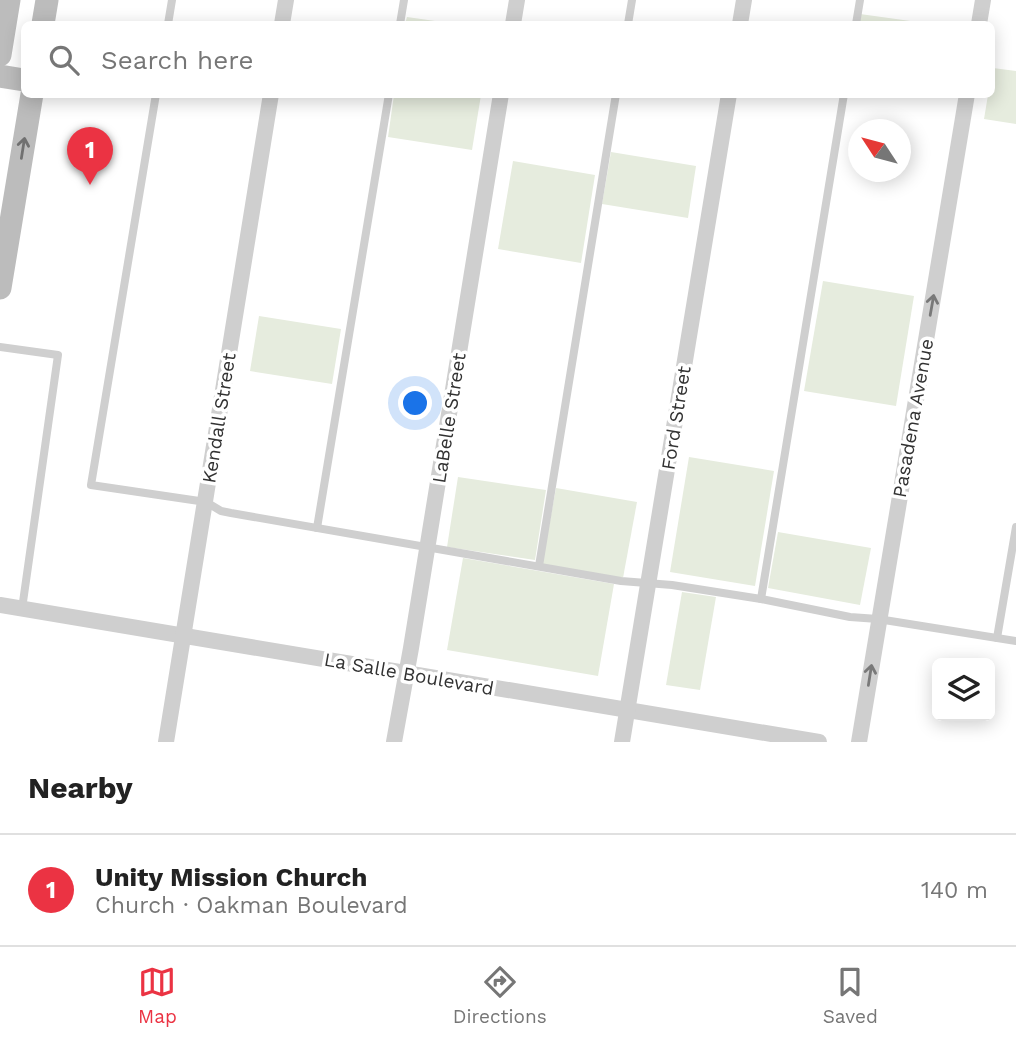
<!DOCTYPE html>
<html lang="en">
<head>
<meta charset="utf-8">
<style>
	body { margin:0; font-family:"Work Sans",sans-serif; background:#f2f2f2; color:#222 }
	.controls { position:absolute; right:21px; bottom:21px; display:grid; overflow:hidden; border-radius:10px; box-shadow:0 4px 18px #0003 }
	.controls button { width:63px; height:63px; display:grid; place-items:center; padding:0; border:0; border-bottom:2px solid #e0e0e0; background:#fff; color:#222; font:35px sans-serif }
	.compass { position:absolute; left:848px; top:119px; width:63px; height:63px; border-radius:50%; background:#fff; box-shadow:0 4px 18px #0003; rotate:306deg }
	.you { position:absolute; left:416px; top:404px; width:24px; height:24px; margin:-18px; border:5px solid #fff; border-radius:50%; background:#1a73e8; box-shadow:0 0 0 10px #1a73e833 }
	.badge { display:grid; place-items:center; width:46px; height:46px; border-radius:50%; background:#eb3343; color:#fff; font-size:23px; font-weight:700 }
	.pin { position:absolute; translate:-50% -58px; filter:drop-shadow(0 2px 4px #0008) }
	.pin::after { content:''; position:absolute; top:37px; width:24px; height:21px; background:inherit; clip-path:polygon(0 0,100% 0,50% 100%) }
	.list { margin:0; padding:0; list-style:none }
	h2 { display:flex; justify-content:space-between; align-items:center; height:91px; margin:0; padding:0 28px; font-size:30px }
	h2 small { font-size:23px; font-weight:400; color:#767676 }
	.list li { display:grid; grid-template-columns:46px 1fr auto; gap:21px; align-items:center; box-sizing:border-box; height:112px; padding:0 28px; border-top:2px solid #e0e0e0 }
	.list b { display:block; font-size:26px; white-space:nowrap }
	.list p { margin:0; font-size:23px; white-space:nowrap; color:#767676 }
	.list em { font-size:23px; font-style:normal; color:#767676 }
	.icon { flex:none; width:38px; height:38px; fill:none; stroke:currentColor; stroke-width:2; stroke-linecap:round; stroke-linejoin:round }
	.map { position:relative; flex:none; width:1016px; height:742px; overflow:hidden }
	.search { position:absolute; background:#fff; box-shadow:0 4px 18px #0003; left:21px; right:21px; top:21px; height:77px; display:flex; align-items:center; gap:18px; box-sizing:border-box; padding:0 24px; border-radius:10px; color:#767676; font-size:26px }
	.sheet { height:203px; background:#fff }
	nav { display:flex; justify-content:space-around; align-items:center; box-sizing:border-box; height:98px; border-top:2px solid #e0e0e0; background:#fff; font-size:19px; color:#767676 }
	nav a { display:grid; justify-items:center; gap:4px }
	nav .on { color:#eb3343 }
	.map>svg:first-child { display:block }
	.green { fill:#e6ecde }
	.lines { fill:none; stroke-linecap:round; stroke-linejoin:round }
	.lane { stroke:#cfcfcf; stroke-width:8 }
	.street { stroke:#cfcfcf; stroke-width:16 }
	.secondary { stroke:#bcbcbc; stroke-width:23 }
	.oneway { stroke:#707070 }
	.oneway2 { stroke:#797979 }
	.labels { text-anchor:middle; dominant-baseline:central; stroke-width:7; stroke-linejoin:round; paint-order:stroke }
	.street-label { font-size:19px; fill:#323232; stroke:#fff }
</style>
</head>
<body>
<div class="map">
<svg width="1016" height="742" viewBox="0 0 1016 742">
	<rect width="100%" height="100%" fill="#fff"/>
	<g class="green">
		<polygon points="860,14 932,24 859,24"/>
		<polygon points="407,17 456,24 405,24"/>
		<polygon points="993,68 1016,71 1016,124 984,119 988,95 992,94"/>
		<polygon points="394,95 481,95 472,150 388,137"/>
		<polygon points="611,152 696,166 688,218 602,204"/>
		<polygon points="513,161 595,175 581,263 498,249"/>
		<polygon points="823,281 914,296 896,406 804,391"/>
		<polygon points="259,316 341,329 332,384 250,371"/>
		<polygon points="689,457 774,471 755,586 670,572"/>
		<polygon points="458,477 546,490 535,560 447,547"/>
		<polygon points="556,488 637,502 623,578 542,564"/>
		<polygon points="778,532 871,548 860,605 768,588"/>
		<polygon points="463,558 614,584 598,676 447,650"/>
		<polygon points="682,592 716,597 700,690 666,685"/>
	</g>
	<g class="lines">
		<g class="lane">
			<polyline points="168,24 172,0"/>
			<polyline points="400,24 404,0"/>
			<polyline points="628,24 632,0"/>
			<polyline points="856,24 860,0"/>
			<polyline points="156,94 91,485 206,502 221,511 231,513 621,581 672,585 761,599 850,617 878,619 1016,641"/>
			<polyline points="0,347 58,355 22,609"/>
			<polyline points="317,528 389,94"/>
			<polyline points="539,566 616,94"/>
			<polyline points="761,599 844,94"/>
			<polyline points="997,638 1016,527"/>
		</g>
		<g class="street">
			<polyline points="282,24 286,0"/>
			<polyline points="513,24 517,0"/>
			<polyline points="740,24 744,0"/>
			<polyline points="979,24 983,0"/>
			<polyline points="0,605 819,742"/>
			<polyline points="166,742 271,94"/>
			<polyline points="394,742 411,648 501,94"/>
			<polyline points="622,742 729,94"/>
			<polyline points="859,742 967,94"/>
		</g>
		<g class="secondary">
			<polyline points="43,24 47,0"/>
			<polyline points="0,55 9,0"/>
			<polyline points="0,76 24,80"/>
			<polyline points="0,288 32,94"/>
		</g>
	</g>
	<defs><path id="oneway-shaft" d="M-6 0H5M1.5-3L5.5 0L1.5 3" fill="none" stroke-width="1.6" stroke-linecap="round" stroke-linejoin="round" transform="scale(1.75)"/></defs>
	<use class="oneway" href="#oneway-shaft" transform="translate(23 148) rotate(-81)"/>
	<g class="oneway2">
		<use href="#oneway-shaft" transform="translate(932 305) rotate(-80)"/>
		<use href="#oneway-shaft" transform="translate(870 675) rotate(-81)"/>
	</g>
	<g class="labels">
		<g class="street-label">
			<text transform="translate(219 418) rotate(-81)">Kendall Street</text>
			<text transform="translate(449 418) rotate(-81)">LaBelle Street</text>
			<text transform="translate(676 418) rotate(-81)">Ford Street</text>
			<text transform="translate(913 418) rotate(-80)">Pasadena Avenue</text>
			<text transform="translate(409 674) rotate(10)">La Salle Boulevard</text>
		</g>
	</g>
</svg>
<div class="controls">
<button><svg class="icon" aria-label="layers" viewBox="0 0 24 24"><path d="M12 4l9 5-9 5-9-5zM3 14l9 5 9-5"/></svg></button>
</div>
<svg class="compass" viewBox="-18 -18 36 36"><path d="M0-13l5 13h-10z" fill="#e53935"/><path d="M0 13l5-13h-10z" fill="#767676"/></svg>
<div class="you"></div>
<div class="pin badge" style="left:90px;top:185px">1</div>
<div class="search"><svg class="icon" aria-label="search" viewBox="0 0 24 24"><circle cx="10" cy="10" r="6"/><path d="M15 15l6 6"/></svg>Search here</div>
</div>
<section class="sheet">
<h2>Nearby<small></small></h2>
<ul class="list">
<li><span class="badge">1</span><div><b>Unity Mission Church</b><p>Church · Oakman Boulevard</p></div><em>140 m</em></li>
</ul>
</section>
<nav>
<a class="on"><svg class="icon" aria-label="map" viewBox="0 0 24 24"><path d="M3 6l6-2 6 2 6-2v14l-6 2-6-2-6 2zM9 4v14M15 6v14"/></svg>Map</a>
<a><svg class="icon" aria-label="directions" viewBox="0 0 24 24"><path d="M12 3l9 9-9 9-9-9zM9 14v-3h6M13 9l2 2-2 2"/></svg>Directions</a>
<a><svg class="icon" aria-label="saved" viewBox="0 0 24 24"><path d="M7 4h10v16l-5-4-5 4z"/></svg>Saved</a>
</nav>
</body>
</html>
